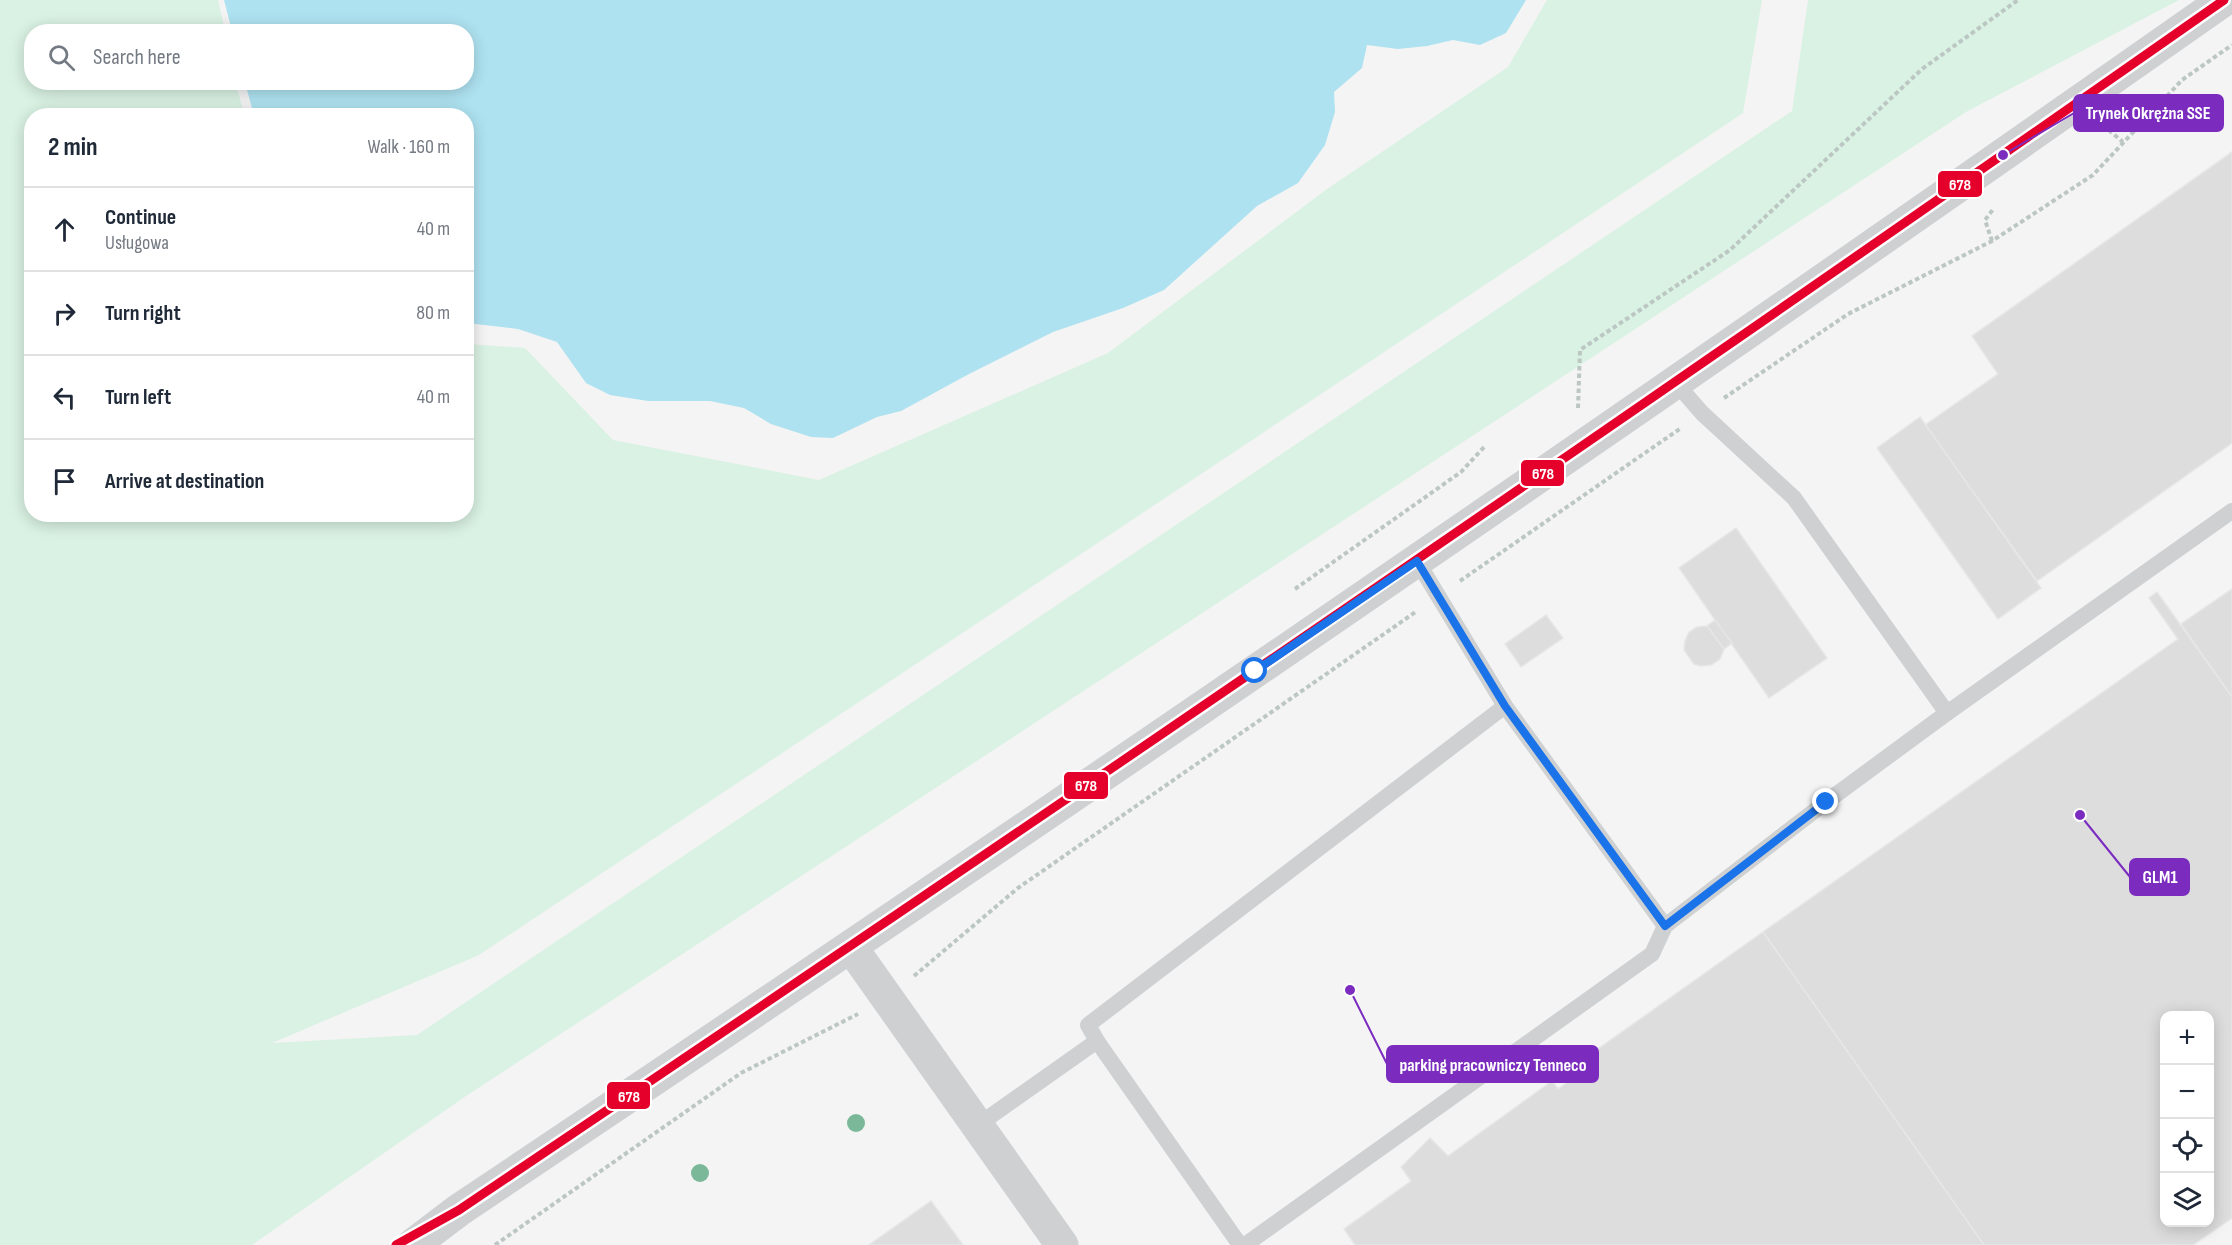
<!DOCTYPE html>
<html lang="en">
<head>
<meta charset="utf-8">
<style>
	body { margin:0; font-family:"Sofia Sans Condensed",sans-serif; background:#f6f6f7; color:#1f2937 }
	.controls { position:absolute; right:18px; bottom:18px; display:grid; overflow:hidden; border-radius:12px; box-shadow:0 3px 15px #0003 }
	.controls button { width:54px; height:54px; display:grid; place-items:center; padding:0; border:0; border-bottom:2px solid #e0e1e3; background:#fff; color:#1f2937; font:30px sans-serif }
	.stop { position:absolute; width:18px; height:18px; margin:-14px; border:4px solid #1a73e8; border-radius:50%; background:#fff }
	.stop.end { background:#1a73e8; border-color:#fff; box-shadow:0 2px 6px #0008 }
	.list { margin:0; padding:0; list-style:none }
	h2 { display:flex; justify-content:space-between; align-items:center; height:78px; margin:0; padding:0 24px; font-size:26px }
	h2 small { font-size:20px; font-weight:400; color:#747a83 }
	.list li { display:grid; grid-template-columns:39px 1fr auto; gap:18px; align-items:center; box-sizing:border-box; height:84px; padding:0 24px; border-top:2px solid #e0e1e3 }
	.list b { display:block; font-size:22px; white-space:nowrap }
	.list p { margin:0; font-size:20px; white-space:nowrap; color:#747a83 }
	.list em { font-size:20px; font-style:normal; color:#747a83 }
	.icon { flex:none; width:33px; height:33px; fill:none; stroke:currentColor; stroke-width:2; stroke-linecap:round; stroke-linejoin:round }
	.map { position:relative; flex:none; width:2232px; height:1245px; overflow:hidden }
	.search { position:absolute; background:#fff; box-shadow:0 3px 15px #0003; left:24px; top:24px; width:450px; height:66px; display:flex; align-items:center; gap:15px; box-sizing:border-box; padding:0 21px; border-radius:24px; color:#747a83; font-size:22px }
	.panel { position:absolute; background:#fff; box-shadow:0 3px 15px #0003; left:24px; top:108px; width:450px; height:414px; border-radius:24px }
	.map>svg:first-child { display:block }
	.green { fill:#d9f2e3 }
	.water { fill:#aee2f0 }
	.building { fill:#ddddde; stroke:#e5e6e7; stroke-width:1.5; fill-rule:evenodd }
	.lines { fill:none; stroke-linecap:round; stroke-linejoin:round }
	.path { stroke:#bcc7c4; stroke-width:4; stroke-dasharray:4.5 3; stroke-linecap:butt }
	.service { stroke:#ced0d2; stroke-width:16 }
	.minor { stroke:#ced0d2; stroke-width:33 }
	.tertiary { stroke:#ced0d2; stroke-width:33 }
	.bus-1-casing { stroke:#fff; stroke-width:14 }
	.bus-1 { stroke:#e4002b; stroke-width:9 }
	.tree { fill:#7ab899 }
	.route { stroke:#1a73e8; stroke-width:8 }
	.leader { fill:none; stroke:#7b2cbf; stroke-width:2 }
	.callout-dot { fill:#7b2cbf; stroke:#fff; stroke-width:2 }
	.callout { fill:#7b2cbf; stroke:#7b2cbf; stroke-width:2 }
	.callout-label { font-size:18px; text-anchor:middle; font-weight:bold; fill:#fff }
	.line-badge { stroke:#fff; stroke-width:2 }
	.badge-label { font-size:16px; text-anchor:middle; font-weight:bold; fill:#fff }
</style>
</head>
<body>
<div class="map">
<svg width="2232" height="1245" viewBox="0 0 2232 1245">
	<rect width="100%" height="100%" fill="#f4f4f4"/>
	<polygon class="green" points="0,0 218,0 225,31 32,32 32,82 236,83 244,115 32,116 32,514 466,514 467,344 525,348 613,440 819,480 1108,353 1327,189 1508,67 1547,0 1762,0 1743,113 479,955 272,1043 417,1035 1792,111 1808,0 2179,0 1966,112 466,1096 252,1245 0,1245"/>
	<polygon class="water" points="224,0 1526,0 1506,33 1480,45 1453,40 1427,46 1398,49 1367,45 1362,68 1334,92 1335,112 1325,145 1298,183 1257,206 1164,290 1123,308 1053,332 969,374 901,411 877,417 833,438 811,437 771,424 744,408 710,401 648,401 610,395 586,383 557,342 518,329 467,323 466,116 254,115 245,83 466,82 466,32 232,31"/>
	<g class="building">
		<polygon points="2232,152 2232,443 2037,581 1925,425 1998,374 1972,336"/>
		<polygon points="1920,417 2041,588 1998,619 1877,448"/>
		<polygon points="1736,528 1827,658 1769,698 1679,568"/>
		<polygon points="2232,589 2232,697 2181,624"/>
		<path d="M2157 592 2232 697V1218L2193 1245H1984L1763 932 2178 639 2149 598ZM2164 1016H2210V1222H2164Z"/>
		<polygon points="1546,615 1563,638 1521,667 1505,644"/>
		<polygon points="1715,620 1732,643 1724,649 1707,626"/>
		<polygon points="1707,626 1724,649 1720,659 1711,665 1700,666 1694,664 1684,650 1685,641 1689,632 1697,627"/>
		<polygon points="1763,932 1984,1245 1355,1245 1344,1229 1411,1181 1401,1167 1430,1138 1448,1156 1552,1081 1558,1089 1569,1081 1564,1073"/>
		<polygon points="931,1201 963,1245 869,1245"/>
	</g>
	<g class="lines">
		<g class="path">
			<polyline points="2103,129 2105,127 2123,142"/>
			<polyline points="1992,241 1985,220 1994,208"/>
			<polyline points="1724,398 1848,314 1992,241 2093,175 2182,80 2232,45"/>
			<polyline points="1578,408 1580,350 1730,250 1922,69 2018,0"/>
			<polyline points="1460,581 1681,428"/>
			<polyline points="1295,589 1461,472 1485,446"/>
			<polyline points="914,976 1018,888 1417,611"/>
			<polyline points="495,1245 741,1073 858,1014"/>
		</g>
		<g class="service">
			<polyline points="1675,382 1702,413 1794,498 1947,713"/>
			<polyline points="1417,561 1505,706 1665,926"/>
			<polyline points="978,1125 1097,1041"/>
			<polyline points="1240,1245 1097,1041 1088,1025 1505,706"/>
			<polyline points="1245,1245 1652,954 1665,926 1826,802 1947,713 2232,511"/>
		</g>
		<polyline class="minor" points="851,947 1062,1245"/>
		<path class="tertiary" d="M413 1245 459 1210C1052 813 1640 410 2224 0"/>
		<g class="bus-1-casing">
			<path id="bus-1" d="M396 1245 459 1210C1051 812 1640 409 2224 0"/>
		</g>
		<use href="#bus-1" class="bus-1"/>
	</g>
	<g class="tree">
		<circle cx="856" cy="1123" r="9"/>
		<circle cx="700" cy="1173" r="9"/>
	</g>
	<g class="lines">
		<polyline class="route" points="1255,671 1417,561 1505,706 1665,926 1826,802"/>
	</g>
	<path class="leader" d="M2003 155L2074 113M2080 815L2130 877M1350 990L1387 1064"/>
	<g class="callout-dot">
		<circle cx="2003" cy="155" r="6"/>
		<circle cx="2080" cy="815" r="6"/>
		<circle cx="1350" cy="990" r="6"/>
	</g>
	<g class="callout">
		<rect x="2074" y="95" width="149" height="36" rx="6"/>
		<rect x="2130" y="859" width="59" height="36" rx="6"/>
		<rect x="1387" y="1046" width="211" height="36" rx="6"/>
	</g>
	<g class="callout-label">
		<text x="2148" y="119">Trynek Okrężna SSE</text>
		<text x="2160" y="883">GLM1</text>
		<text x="1493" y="1071">parking pracowniczy Tenneco</text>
	</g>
	<g class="line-badge">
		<rect x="1937" y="170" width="46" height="28" rx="6" fill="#e4002b"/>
		<rect x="1520" y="459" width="45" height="28" rx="6" fill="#e4002b"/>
		<rect x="1063" y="771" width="46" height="29" rx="6" fill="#e4002b"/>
		<rect x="606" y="1081" width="45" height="29" rx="6" fill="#e4002b"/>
	</g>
	<g class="badge-label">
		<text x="1960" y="190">678</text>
		<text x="1543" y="479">678</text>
		<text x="1086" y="791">678</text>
		<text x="629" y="1102">678</text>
	</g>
</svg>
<div class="controls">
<button>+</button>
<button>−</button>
<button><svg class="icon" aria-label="locate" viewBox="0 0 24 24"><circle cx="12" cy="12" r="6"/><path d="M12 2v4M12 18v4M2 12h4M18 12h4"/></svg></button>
<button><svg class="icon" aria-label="layers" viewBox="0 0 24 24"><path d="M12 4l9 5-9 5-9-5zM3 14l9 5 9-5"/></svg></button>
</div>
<div class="stop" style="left:1255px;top:671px"></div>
<div class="stop end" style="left:1826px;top:802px"></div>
<div class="search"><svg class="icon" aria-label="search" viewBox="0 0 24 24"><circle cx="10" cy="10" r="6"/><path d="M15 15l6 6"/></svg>Search here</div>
<section class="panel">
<h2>2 min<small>Walk · 160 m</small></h2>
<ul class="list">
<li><svg class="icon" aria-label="ahead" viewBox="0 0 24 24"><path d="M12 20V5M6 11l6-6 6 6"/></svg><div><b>Continue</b><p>Usługowa</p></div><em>40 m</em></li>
<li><svg class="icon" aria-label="right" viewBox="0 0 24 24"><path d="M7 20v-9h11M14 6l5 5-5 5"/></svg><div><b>Turn right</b></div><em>80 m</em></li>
<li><svg class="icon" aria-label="left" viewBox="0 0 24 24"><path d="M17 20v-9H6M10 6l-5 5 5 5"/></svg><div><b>Turn left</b></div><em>40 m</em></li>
<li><svg class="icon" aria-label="arrive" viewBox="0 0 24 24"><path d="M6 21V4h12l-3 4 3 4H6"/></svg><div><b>Arrive at destination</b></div></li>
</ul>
</section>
</div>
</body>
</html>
